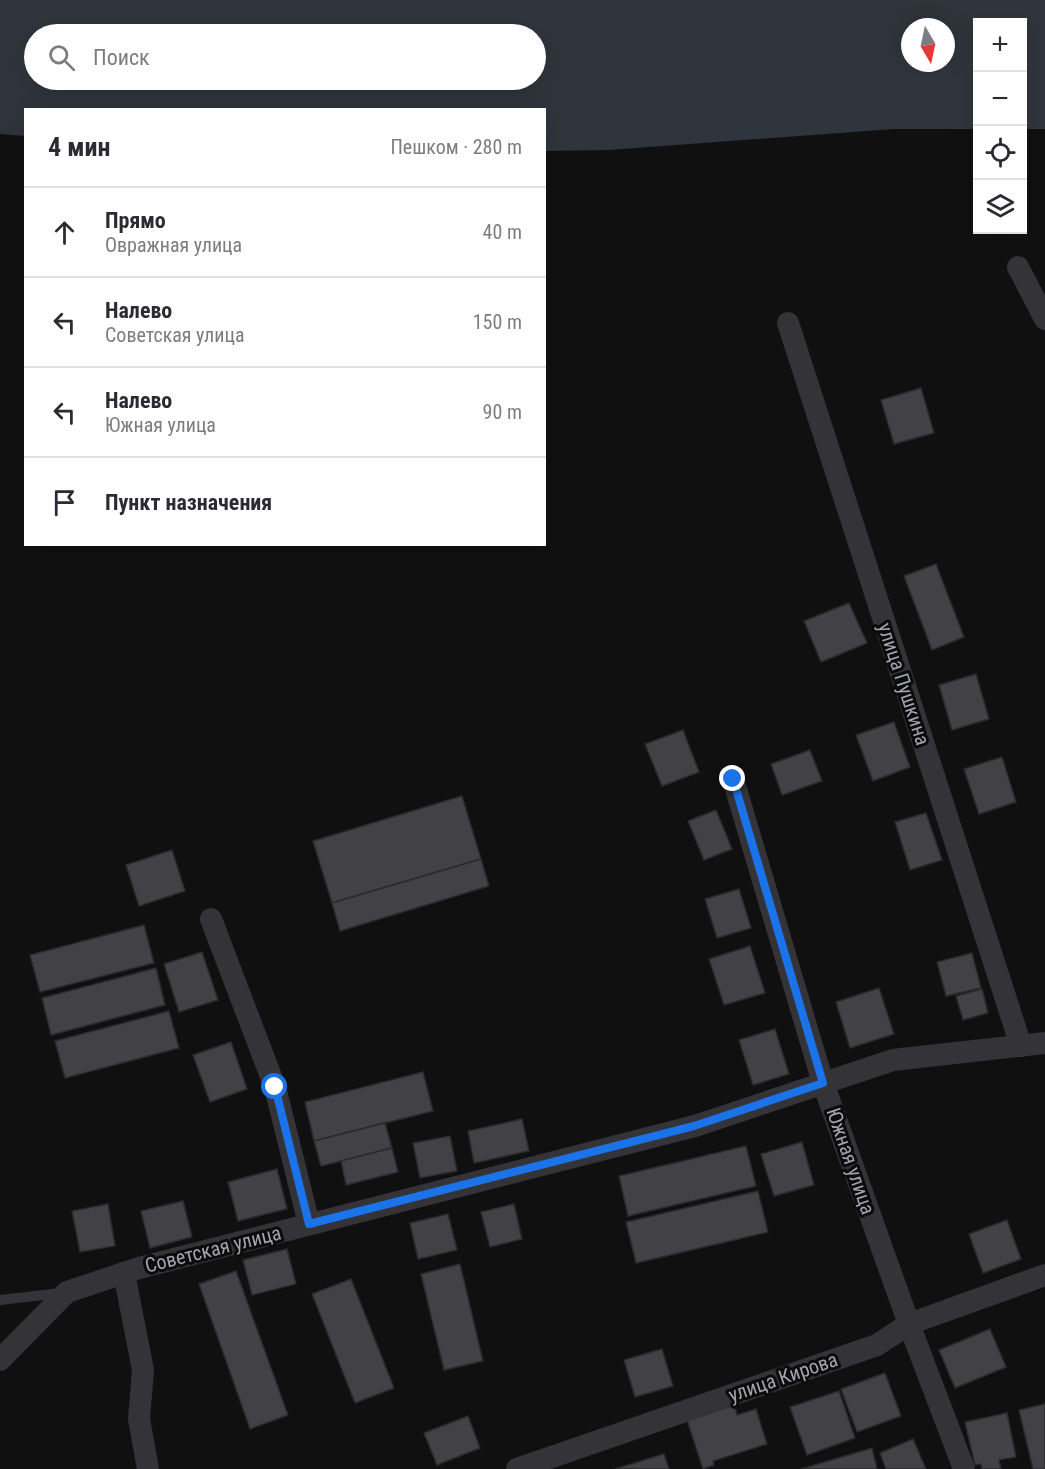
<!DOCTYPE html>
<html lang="ru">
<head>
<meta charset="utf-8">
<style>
	body { margin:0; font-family:"Roboto Condensed",sans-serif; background:#f7f7f7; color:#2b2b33 }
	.controls { position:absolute; right:18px; top:18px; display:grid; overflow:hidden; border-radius:0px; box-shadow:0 6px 24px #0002 }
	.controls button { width:54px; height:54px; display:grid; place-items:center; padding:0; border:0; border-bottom:2px solid #e1e1e2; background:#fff; color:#2b2b33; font:30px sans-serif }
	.compass { position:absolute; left:901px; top:18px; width:54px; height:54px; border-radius:50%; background:#fff; box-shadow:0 6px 24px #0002; rotate:171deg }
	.stop { position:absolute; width:18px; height:18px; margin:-14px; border:4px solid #1a73e8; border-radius:50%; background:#fff }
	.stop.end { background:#1a73e8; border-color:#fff; box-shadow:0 2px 6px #0008 }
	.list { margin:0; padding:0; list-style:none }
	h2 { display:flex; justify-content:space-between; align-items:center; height:78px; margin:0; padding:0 24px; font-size:26px }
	h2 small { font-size:20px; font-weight:400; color:#7c7c81 }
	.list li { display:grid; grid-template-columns:39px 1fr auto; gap:18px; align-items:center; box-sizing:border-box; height:90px; padding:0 24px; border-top:2px solid #e1e1e2 }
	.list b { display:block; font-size:22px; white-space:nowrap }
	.list p { margin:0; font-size:20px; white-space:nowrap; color:#7c7c81 }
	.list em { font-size:20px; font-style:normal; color:#7c7c81 }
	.icon { flex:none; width:33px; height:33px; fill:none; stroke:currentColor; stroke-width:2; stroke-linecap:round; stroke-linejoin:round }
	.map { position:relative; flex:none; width:1045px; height:1469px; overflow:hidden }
	.search { position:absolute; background:#fff; box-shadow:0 6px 24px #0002; left:24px; top:24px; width:522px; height:66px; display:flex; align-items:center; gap:15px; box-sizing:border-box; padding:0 21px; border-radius:33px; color:#7c7c81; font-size:22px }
	.panel { position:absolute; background:#fff; box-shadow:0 6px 24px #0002; left:24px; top:108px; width:522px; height:438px; border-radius:0px }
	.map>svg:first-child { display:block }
	.water { fill:#2f353c; fill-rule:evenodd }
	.building { fill:#424246; stroke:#2b2a2d; stroke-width:1.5 }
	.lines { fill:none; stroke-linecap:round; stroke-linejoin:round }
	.lane { stroke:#343438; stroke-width:10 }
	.street { stroke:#343438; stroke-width:22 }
	.route { stroke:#1a73e8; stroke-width:8 }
	.labels { text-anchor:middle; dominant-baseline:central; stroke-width:6; stroke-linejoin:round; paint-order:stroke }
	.street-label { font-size:20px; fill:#a3a5b0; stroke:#0b0b0c }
</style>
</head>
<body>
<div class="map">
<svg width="1045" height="1469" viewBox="0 0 1045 1469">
	<rect width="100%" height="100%" fill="#101011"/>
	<path class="water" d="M0 0H1045V129H1023L1022 22H978L977 129H894L608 150 545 151 544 110H26L25 136 0 134ZM910 27H946V63H910ZM34 34H536V80H34Z"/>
	<g class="building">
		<polygon points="921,388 934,433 894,444 881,400"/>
		<polygon points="936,564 964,637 932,650 904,576"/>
		<polygon points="849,603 867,643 821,662 804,621"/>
		<polygon points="976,674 989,719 952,730 939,685"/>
		<polygon points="894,722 910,767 873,781 856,735"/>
		<polygon points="683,730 699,772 662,786 645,744"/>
		<polygon points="810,750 822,781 782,795 771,764"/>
		<polygon points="1002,757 1016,802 979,814 964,769"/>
		<polygon points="462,796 481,859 332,903 313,841"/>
		<polygon points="716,810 732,849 704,860 688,821"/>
		<polygon points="926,813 942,860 910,870 895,822"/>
		<polygon points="172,850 185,891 139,906 126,865"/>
		<polygon points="481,859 489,886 340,931 332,903"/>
		<polygon points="739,889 751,928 717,938 705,899"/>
		<polygon points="144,925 154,963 40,992 30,955"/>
		<polygon points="750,946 765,993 724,1005 709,959"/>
		<polygon points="202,952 218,1000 179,1012 164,964"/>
		<polygon points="972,953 981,988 946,996 937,962"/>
		<polygon points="156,968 165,1005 51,1035 42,998"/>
		<polygon points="879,988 894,1034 850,1048 836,1002"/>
		<polygon points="982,989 988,1013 963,1020 956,996"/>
		<polygon points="169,1011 179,1048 65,1078 55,1041"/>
		<polygon points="775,1029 789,1074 753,1085 739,1040"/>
		<polygon points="231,1042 247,1089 210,1102 193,1055"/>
		<polygon points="423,1072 433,1111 314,1141 305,1102"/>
		<polygon points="522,1119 529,1151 474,1163 468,1131"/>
		<polygon points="385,1123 392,1148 321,1166 314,1141"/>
		<polygon points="450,1136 457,1171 420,1178 413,1143"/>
		<polygon points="802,1142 814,1185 774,1196 761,1154"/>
		<polygon points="746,1146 756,1186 628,1216 619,1176"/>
		<polygon points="392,1148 398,1172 346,1185 341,1161"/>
		<polygon points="277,1169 287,1209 238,1221 228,1182"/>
		<polygon points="758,1191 768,1232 636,1263 626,1222"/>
		<polygon points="183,1201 192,1237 150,1248 141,1211"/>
		<polygon points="108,1204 115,1246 80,1252 72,1211"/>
		<polygon points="514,1204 522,1239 490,1247 481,1212"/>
		<polygon points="448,1214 457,1250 418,1259 410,1223"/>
		<polygon points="1007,1220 1021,1259 983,1273 969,1234"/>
		<polygon points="287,1249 296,1284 252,1295 243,1260"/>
		<polygon points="460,1264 483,1361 444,1370 421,1274"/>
		<polygon points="236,1271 288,1415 250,1429 199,1284"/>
		<polygon points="351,1279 394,1388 355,1403 312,1294"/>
		<polygon points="990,1329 1006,1367 955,1388 939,1350"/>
		<polygon points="662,1349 673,1386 635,1397 624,1360"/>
		<polygon points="885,1373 901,1416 857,1432 841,1389"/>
		<polygon points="839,1391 855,1438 807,1455 790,1407"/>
		<polygon points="1045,1404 1045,1469 1033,1469 1019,1410"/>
		<polygon points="734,1405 737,1415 756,1409 767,1444 713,1461 714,1465 703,1469 687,1420"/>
		<polygon points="1007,1413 1016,1457 999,1460 1001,1469 982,1469 981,1464 975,1465 965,1422"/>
		<polygon points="468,1416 480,1448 437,1465 424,1433"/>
		<polygon points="913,1439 926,1469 886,1469 880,1453"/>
		<polygon points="872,1448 877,1469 801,1469"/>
		<polygon points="664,1454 669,1469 615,1469"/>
	</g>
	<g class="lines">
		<polyline class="lane" points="0,1300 61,1293"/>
		<g class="street">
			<polyline points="1018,267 1045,319"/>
			<polyline points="788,323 1021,1046"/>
			<polyline points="733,779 823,1083 909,1324 964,1469"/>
			<polyline points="211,919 275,1087 309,1224"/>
			<polyline points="124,1273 143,1370 139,1419 148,1469"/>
			<polyline points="0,1360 67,1292 139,1268 695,1126 893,1060 1045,1043"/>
			<polyline points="517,1469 877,1345 909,1324 1045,1275"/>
		</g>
	</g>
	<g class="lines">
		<polyline class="route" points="275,1087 309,1224 694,1126 823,1083 733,779"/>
	</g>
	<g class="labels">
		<g class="street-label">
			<text transform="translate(904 684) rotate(72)">улица Пушкина</text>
			<text transform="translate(851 1161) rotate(71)">Южная улица</text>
			<text transform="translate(213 1249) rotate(-14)">Советская улица</text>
			<text transform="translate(783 1377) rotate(-19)">улица Кирова</text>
		</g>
	</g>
</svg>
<div class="controls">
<button>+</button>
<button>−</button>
<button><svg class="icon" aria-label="locate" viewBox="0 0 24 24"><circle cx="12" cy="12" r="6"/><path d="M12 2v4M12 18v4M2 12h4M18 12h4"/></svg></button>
<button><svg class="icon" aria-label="layers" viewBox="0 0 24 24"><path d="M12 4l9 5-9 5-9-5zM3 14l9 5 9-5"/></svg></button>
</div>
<svg class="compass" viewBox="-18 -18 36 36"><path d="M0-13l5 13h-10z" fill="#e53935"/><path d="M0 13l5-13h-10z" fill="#7c7c81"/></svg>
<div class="stop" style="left:275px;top:1087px"></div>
<div class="stop end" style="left:733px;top:779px"></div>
<div class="search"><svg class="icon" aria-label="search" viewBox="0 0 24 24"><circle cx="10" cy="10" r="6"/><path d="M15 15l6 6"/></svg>Поиск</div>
<section class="panel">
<h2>4 мин<small>Пешком · 280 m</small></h2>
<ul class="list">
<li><svg class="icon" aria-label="ahead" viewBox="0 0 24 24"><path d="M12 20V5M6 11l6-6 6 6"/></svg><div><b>Прямо</b><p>Овражная улица</p></div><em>40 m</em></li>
<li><svg class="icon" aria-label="left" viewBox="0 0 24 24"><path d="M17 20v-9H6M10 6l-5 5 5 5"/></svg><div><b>Налево</b><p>Советская улица</p></div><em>150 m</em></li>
<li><svg class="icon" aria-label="left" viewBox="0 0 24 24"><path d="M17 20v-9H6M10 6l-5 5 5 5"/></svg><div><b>Налево</b><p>Южная улица</p></div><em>90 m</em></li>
<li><svg class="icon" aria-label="arrive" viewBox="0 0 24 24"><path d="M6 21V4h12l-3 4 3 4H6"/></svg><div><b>Пункт назначения</b></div></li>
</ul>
</section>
</div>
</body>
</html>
